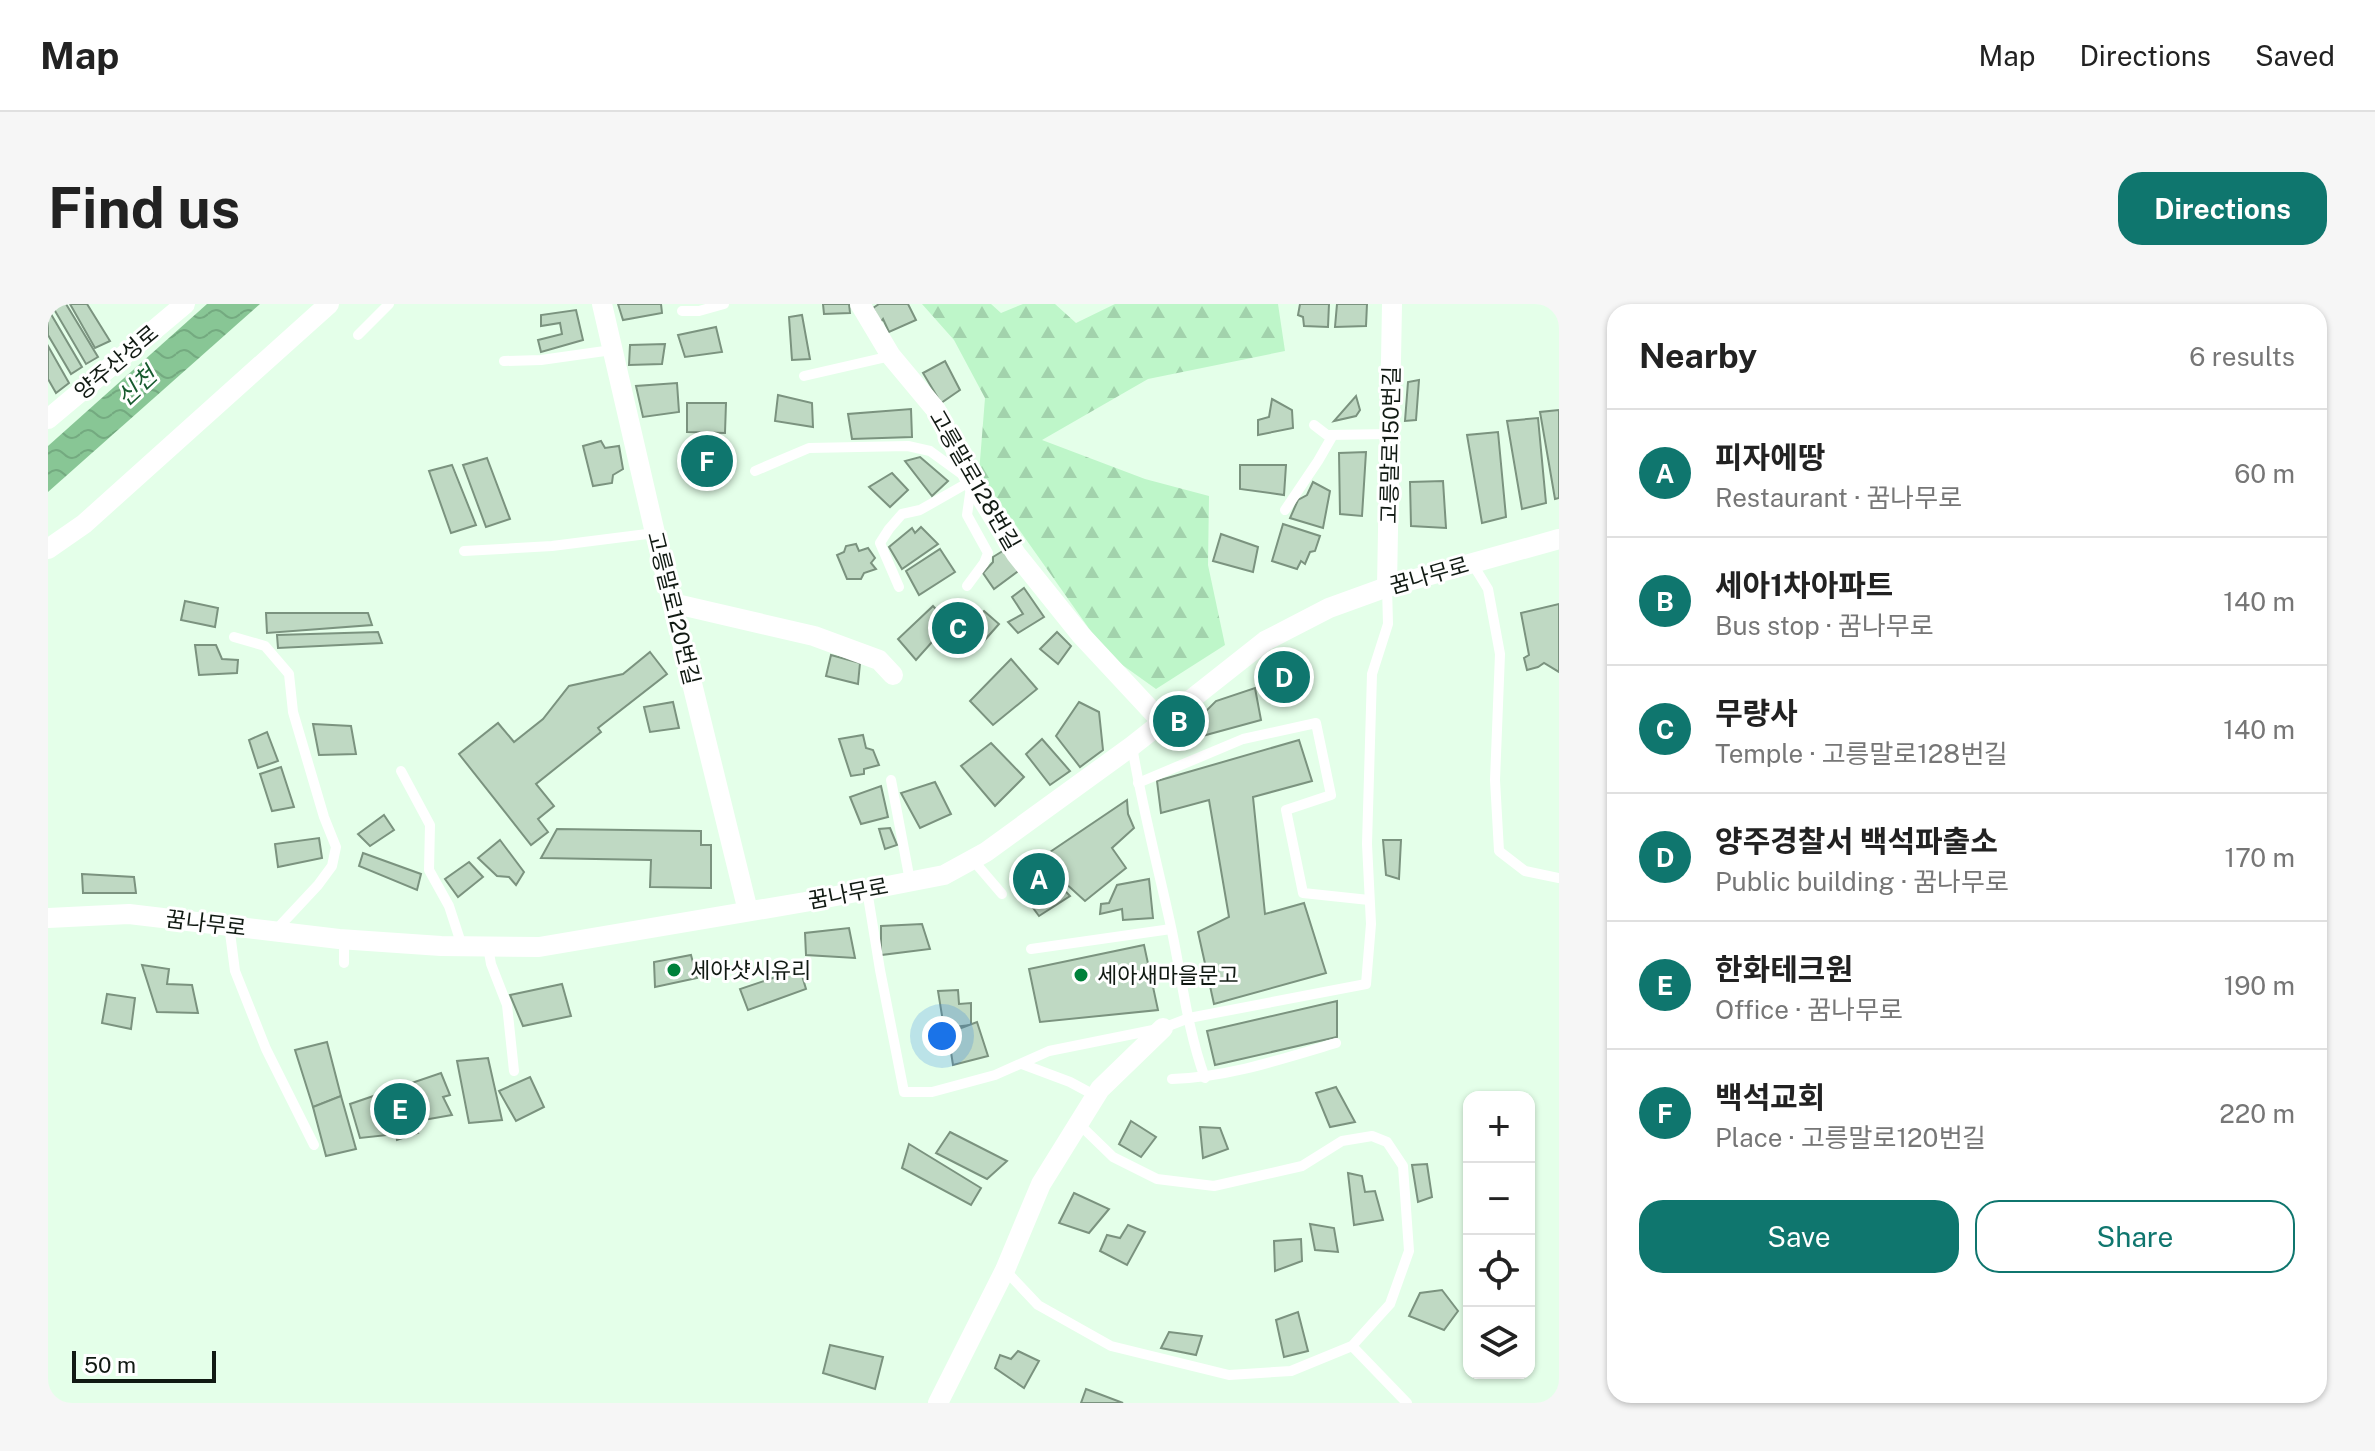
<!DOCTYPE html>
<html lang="en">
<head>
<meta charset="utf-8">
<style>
	body { margin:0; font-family:"Public Sans","Noto Sans KR",sans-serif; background:#f6f6f6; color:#222 }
	.controls { position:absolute; right:24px; bottom:24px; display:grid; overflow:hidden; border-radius:16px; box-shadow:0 2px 6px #0004 }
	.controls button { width:72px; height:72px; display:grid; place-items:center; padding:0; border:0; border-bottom:2px solid #e0e0e0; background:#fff; color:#222; font:40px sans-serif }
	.scale { position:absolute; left:24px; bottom:20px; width:144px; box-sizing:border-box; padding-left:8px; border:4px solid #111a13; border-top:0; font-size:22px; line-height:28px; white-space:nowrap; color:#111a13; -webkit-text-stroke:6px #fff; paint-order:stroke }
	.you { position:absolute; left:894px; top:732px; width:28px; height:28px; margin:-20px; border:6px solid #fff; border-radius:50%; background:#1a73e8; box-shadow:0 0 0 12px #1a73e833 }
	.badge { display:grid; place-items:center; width:52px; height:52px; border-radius:50%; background:#0f766e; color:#fff; font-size:26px; font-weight:700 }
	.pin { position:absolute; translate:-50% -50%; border:4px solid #fff; box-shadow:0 2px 8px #0006 }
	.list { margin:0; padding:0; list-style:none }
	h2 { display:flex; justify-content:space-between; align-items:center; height:104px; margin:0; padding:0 32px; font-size:34px }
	h2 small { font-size:26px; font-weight:400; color:#767676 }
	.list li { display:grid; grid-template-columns:52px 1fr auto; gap:24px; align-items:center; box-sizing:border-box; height:128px; padding:0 32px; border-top:2px solid #e0e0e0 }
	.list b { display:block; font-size:30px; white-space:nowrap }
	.list p { margin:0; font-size:26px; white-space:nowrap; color:#767676 }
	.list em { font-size:26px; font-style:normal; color:#767676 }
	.actions { display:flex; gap:16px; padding:24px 32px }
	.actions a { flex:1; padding:18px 0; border:2px solid #0f766e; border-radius:24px; text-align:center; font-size:28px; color:#0f766e }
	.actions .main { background:#0f766e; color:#fff }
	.icon { flex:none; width:44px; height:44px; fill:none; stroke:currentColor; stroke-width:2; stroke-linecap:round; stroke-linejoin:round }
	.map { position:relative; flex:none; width:1511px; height:1099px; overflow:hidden; border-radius:24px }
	header { display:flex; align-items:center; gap:48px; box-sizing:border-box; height:112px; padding:0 40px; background:#fff; border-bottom:2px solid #e0e0e0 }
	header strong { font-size:38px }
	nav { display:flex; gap:44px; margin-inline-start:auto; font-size:28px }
	.intro { display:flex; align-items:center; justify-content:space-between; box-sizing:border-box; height:192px; padding:0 48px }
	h1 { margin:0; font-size:56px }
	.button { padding:20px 36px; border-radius:24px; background:#0f766e; color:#fff; font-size:28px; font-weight:700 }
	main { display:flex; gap:48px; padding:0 48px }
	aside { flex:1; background:#fff; border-radius:24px; box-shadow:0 2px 6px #0004 }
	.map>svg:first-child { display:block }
	.forest { fill:url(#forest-firs) }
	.water { fill:url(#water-waves) }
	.building { fill:#bfd9c3; stroke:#7b937f; stroke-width:2 }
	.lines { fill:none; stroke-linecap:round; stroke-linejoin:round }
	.service { stroke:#fff; stroke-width:10 }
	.minor { stroke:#fff; stroke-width:20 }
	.poi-dot { fill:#00813b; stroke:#fff; stroke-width:3 }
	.labels { text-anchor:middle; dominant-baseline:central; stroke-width:6; stroke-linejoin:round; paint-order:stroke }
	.street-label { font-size:22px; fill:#111a13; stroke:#fff }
	.poi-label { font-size:22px; fill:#111a13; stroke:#fff; text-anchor:start }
	.water-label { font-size:24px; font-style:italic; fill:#175a2e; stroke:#fff }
</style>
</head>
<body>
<header>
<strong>Map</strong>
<nav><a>Map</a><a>Directions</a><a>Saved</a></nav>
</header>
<div class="intro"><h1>Find us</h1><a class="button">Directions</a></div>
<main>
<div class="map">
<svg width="1511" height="1099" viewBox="0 0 1511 1099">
	<defs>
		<pattern id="forest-firs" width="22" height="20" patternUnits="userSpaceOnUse" patternTransform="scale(2)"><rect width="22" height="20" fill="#bef6c9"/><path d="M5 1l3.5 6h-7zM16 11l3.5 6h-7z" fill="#a2d2ac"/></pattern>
		<pattern id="water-waves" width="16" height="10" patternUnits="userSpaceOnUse" patternTransform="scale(2)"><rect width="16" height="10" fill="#88c695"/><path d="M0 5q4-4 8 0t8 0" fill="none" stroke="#74aa80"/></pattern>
	</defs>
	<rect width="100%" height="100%" fill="#e4ffe9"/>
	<polygon class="forest" points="874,0 943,0 953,9 975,0 1007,0 1028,19 1067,0 1230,0 1237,47 1100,75 994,136 1097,175 1161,192 1160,261 1177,341 1108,385 1059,350 931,169 937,94 906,36"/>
	<polygon class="water" points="159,0 212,0 0,188 0,142"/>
	<g class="building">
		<polygon points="3,0 18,0 50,53 38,60"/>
		<polygon points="22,0 39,0 62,37 47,44"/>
		<polygon points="570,0 613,0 614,9 575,16"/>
		<polygon points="775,0 801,0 802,9 776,10"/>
		<polygon points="831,0 860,0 868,16 841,28 835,15 832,19 825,4"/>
		<polygon points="1252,0 1281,0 1280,23 1256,22 1255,13 1250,11"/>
		<polygon points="1289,0 1319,0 1318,22 1287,23"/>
		<polygon points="0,5 34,63 23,70 0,31"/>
		<polygon points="528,6 535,36 493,48 490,36 514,30 512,19 493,22 493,11"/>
		<polygon points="754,11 762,55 744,56 741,13"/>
		<polygon points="668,23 674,48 637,53 630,31"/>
		<polygon points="617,40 614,60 581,61 582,41"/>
		<polygon points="0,42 21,79 8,89 0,75"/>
		<polygon points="897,57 912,86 893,99 875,69"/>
		<polygon points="1371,76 1368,116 1357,117 1360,78"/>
		<polygon points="629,79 631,108 595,113 588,82"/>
		<polygon points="730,91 764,99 765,123 727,117"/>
		<polygon points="1308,92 1312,106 1308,112 1286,117"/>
		<polygon points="1224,95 1244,106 1245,124 1210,131 1210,116 1221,113"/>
		<polygon points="639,99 678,99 677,129 639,128"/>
		<polygon points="863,105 864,133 804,135 800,110"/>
		<polygon points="1511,106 1511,194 1507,195 1492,108"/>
		<polygon points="1490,114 1498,199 1474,205 1459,117"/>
		<polygon points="1450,128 1458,213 1434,219 1419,131"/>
		<polygon points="553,137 557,144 571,142 575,165 565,171 564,179 545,182 535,142"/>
		<polygon points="638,141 677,143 683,172 638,175"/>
		<polygon points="1318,148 1314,212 1292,210 1291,149"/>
		<polygon points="872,153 900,177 884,192 857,157"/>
		<polygon points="439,154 462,215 438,223 415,161"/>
		<polygon points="404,161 428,221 403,229 381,167"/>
		<polygon points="1192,161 1238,161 1236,191 1192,185"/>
		<polygon points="844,169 860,186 842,203 821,183"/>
		<polygon points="1395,177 1398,224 1363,222 1362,178"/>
		<polygon points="1265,178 1282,187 1275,224 1242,214 1250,196 1259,191"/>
		<polygon points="1235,220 1272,232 1267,247 1262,248 1257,260 1253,257 1249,265 1224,257"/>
		<polygon points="873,223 890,240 854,265 841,243 864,224 867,229"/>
		<polygon points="1173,230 1210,243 1205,268 1165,257"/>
		<polygon points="808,240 811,247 820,244 827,254 823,259 828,265 816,269 813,275 799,275 789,251 796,248 798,242"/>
		<polygon points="892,245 907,268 871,291 858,267"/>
		<polygon points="958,245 973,265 946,285 935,269 945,258 945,253"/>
		<polygon points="976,284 996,313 970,329 960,318 975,310 964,293"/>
		<polygon points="137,297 170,304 167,323 133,316"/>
		<polygon points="1511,300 1511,368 1496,359 1490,363 1479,366 1476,354 1481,351 1473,309"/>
		<polygon points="885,302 901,319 868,356 850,335"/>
		<polygon points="936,307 951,320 928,346 909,329"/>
		<polygon points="218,309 320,309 324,321 219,329"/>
		<polygon points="330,328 334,339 230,344 229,331"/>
		<polygon points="1009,328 1023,342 1010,360 992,345"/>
		<polygon points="147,341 168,341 174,355 190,356 189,369 151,371"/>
		<polygon points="602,348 619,370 550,424 553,428 488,480 506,502 490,515 500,528 483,541 411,450 450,419 466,438 495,415 521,382 575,370"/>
		<polygon points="783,351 812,359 810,380 778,372"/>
		<polygon points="1237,353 1255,378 1234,396 1219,368"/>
		<polygon points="963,355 989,385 945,421 922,397"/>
		<polygon points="1207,384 1213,416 1125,440 1168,397"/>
		<polygon points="625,398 631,424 602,428 596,403"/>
		<polygon points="1031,398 1051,408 1055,446 1032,463 1008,432"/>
		<polygon points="265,420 303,422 308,450 271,451"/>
		<polygon points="219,428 230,457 210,464 201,436"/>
		<polygon points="815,431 818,444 825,446 831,461 816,465 816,470 803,472 791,435"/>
		<polygon points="994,435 1022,467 1002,481 978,450"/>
		<polygon points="1251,436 1264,477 1205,493 1217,610 1256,599 1278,669 1166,700 1150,628 1181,613 1161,496 1113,509 1109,477"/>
		<polygon points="943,439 976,473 947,502 913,462"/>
		<polygon points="233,463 246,503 224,507 212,470"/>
		<polygon points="887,478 903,510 872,524 853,489"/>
		<polygon points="833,482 840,513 813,520 802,493"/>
		<polygon points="1079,496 1080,510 1086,524 1064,544 1078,564 1037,597 1004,567 1011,562 1002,548"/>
		<polygon points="336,511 346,526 322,542 310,530"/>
		<polygon points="842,524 849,541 837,545 831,525"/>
		<polygon points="509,525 653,527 653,541 663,541 663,584 602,583 603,556 493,554"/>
		<polygon points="271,534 274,554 230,563 227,540"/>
		<polygon points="452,536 476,568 468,581 461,573 449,572 430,554"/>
		<polygon points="1335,536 1353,536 1351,575 1338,571"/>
		<polygon points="315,549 373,570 369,586 311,562"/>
		<polygon points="421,558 435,573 410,593 397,575"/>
		<polygon points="992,560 1022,592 991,612 968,581"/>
		<polygon points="34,570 86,573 88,589 35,589"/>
		<polygon points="1101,575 1105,614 1075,616 1074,605 1052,610 1053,600 1061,599 1069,581"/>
		<polygon points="874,620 882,645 833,651 833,622"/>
		<polygon points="801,624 807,654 758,651 757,629"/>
		<polygon points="1096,641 1110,706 992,718 981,665"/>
		<polygon points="643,651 649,674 607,683 606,658"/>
		<polygon points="94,661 121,665 119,680 144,681 150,709 109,708"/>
		<polygon points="752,665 758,685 700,706 692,685"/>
		<polygon points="514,680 523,712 475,722 462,691"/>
		<polygon points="910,686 911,700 923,699 923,721 896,724 890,687"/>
		<polygon points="59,690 87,694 83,725 54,719"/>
		<polygon points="1289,697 1289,733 1167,761 1159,727"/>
		<polygon points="929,718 940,752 905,761 900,729"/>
		<polygon points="279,738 293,792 265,803 247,746"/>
		<polygon points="440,754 454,816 421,819 409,757"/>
		<polygon points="393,769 402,791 395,793 404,811 364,818 370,829 349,836 348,830 312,834 302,800"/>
		<polygon points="482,773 496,803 468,817 451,787"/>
		<polygon points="1288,783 1307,818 1282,823 1268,789"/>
		<polygon points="293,792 308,845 278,852 265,803"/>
		<polygon points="1083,817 1108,833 1093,853 1071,840"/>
		<polygon points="1152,823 1172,824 1180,845 1155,854"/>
		<polygon points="902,828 959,857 939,875 888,849"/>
		<polygon points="861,840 933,884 923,901 854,864"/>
		<polygon points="1379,860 1384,893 1370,898 1364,861"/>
		<polygon points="1300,869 1314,872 1317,888 1327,887 1335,916 1306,921"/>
		<polygon points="1026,889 1061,905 1041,929 1011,919"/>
		<polygon points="1262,920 1286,924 1290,948 1267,946"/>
		<polygon points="1080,921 1097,928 1079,961 1052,947 1059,931 1072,934"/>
		<polygon points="1253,935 1254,957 1227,967 1226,937"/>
		<polygon points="1394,986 1410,1007 1396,1026 1361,1012 1372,989"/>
		<polygon points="1250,1008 1260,1047 1236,1053 1228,1016"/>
		<polygon points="1121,1028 1154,1032 1148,1051 1113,1044"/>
		<polygon points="782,1041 835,1053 827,1085 775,1069"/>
		<polygon points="970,1047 991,1057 976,1084 947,1064 952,1051 963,1055"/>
		<polygon points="1038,1085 1075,1099 1033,1099"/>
	</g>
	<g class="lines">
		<g class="service">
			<polyline points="634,7 651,7 676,0"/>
			<polyline points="310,31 341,0"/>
			<polyline points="456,57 493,56 564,46"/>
			<polyline points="756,72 843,52"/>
			<polyline points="1266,121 1279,131 1342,130"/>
			<polyline points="707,167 761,144 860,142 882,147 915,171"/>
			<polyline points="1237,206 1270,157 1285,131"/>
			<polyline points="416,247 504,242 607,229"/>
			<polyline points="1424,259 1440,285 1452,350 1447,476 1451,547 1477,567 1511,574"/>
			<polyline points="919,282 936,259 940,249 919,211 923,183"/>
			<polyline points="851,283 832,239 841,225 854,210 872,206 923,177"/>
			<polyline points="186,333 217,342 241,370 245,408 276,513 288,543 284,562 270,581 227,627"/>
			<path d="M1084 442C1094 503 1110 563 1123 623 1134 674 1139 725 1157 774"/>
			<polyline points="353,467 382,521 381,566 401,602 414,642"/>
			<polyline points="843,476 862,577"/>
			<polyline points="1090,479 1195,435 1268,419 1283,491 1238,506 1255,589 1321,596"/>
			<polyline points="924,555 954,590"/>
			<polyline points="819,586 832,666 856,788 884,788 947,771 1001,747 1115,724 1141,714 1318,680 1323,620 1319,540 1324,370 1340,320 1339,283"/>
			<polyline points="181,621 187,667 218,745 266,841"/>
			<polyline points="440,643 443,660 459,701 466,767"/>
			<polyline points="983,645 1123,625"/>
			<polyline points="296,659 296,635"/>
			<polyline points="974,760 1022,778 1048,792"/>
			<path d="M1124 775C1181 773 1234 755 1288 739"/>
			<polyline points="957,966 990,1001 1063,1042 1181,1071 1243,1067 1304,1042 1342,1000 1361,947 1355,862 1339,838 1324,832 1294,837 1254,862 1166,882 1109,875 1065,853 1031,820"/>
			<polyline points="1304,1042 1359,1099"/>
		</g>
		<g class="minor">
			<polyline points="554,0 607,229 700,607"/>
			<polyline points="812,0 843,52 888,106 923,177 968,250 1033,331 1114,418"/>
			<polyline points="0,115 137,0"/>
			<polyline points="0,245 36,220 281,0"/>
			<polyline points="1339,283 1344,0"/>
			<polyline points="624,299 766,332 831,356 845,371"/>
			<polyline points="0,614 81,610 291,635 393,642 491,643 757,598 896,571 938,548 1084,442 1217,337 1281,304 1339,283 1511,235"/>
			<polyline points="890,1099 957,966 993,880 1052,785 1115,724"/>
		</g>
	</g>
	<g class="poi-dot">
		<circle cx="626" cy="666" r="8"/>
		<circle cx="1033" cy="671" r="8"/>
	</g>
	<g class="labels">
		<g class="street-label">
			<text transform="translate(68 58) rotate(-40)">양주산성로</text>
			<text transform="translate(1342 141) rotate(-89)">고릉말로150번길</text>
			<text transform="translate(927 176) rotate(60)">고릉말로128번길</text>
			<text transform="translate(1381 271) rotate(-16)">꿈나무로</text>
			<text transform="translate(626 304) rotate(76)">고릉말로120번길</text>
			<text transform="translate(800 589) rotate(-11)">꿈나무로</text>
			<text transform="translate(158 619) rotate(7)">꿈나무로</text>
		</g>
		<g class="poi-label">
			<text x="642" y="666">세아샷시유리</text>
			<text x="1049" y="671">세아새마을문고</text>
		</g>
		<g class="water-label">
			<text transform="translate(88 82) rotate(-43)">신천</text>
		</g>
	</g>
</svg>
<div class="controls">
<button>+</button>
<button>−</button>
<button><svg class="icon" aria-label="locate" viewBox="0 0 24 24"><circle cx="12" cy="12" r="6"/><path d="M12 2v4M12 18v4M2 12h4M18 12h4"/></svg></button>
<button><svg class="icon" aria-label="layers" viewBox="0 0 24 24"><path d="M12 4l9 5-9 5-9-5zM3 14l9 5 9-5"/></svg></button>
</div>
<div class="scale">50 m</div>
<div class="you"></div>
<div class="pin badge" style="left:991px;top:575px">A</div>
<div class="pin badge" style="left:1131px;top:417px">B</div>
<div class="pin badge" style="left:910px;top:324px">C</div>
<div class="pin badge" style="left:1236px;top:373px">D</div>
<div class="pin badge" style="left:352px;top:805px">E</div>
<div class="pin badge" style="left:659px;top:157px">F</div>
</div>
<aside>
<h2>Nearby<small>6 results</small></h2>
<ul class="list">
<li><span class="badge">A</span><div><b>피자에땅</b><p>Restaurant · 꿈나무로</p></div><em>60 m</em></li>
<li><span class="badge">B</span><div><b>세아1차아파트</b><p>Bus stop · 꿈나무로</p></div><em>140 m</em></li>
<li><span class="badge">C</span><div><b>무량사</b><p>Temple · 고릉말로128번길</p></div><em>140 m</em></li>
<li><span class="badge">D</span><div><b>양주경찰서 백석파출소</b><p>Public building · 꿈나무로</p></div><em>170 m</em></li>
<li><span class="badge">E</span><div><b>한화테크원</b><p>Office · 꿈나무로</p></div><em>190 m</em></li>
<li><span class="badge">F</span><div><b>백석교회</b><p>Place · 고릉말로120번길</p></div><em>220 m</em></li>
</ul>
<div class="actions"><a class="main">Save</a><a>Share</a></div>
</aside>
</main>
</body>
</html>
